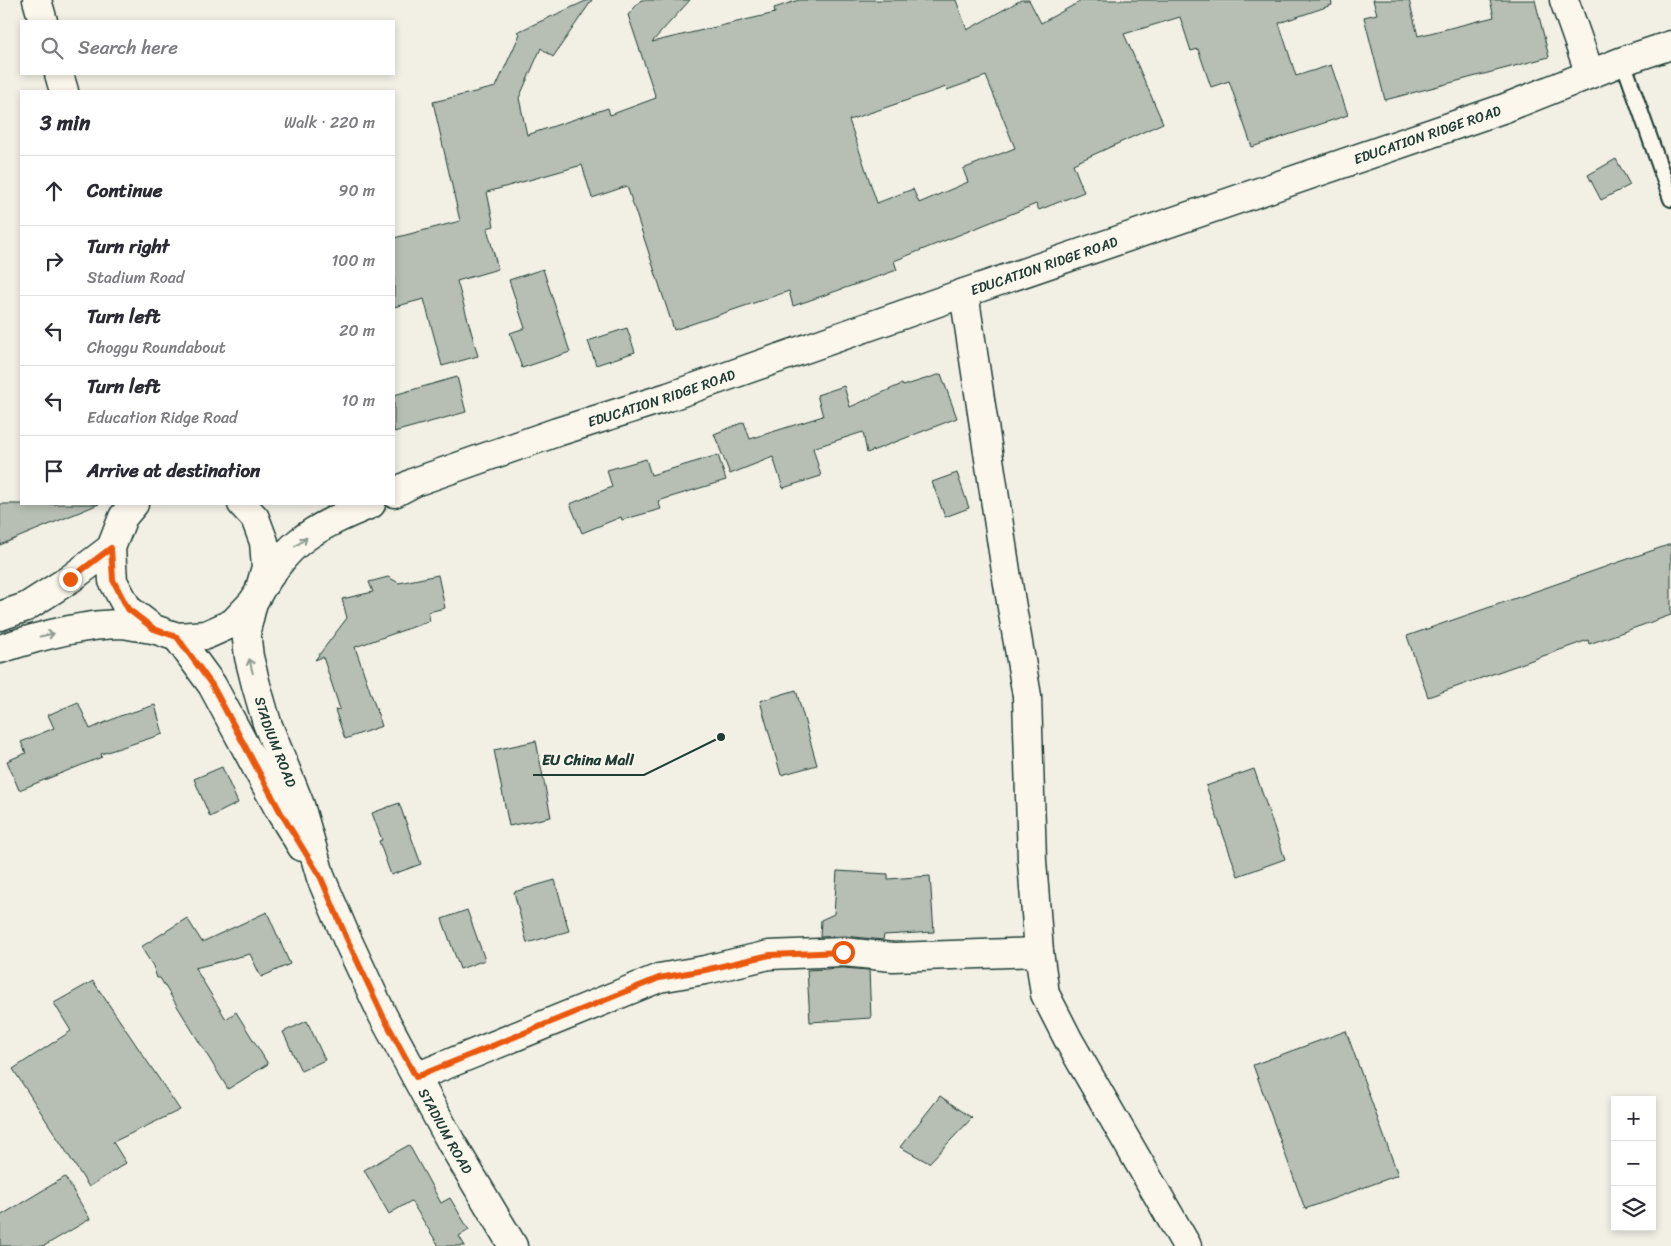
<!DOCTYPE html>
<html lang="en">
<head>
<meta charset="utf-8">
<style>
	body { margin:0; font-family:Sriracha,sans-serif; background:#f7f7f7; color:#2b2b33 }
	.controls { position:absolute; right:15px; bottom:15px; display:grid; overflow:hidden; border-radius:0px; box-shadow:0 2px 8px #0003 }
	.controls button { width:45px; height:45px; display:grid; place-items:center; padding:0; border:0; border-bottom:1px solid #e1e1e2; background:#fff; color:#2b2b33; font:25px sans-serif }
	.stop { position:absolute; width:15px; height:15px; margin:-11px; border:4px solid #ea580c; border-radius:50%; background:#fff }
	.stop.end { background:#ea580c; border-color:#fff; box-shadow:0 1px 5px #0008 }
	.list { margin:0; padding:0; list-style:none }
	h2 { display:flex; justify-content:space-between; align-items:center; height:65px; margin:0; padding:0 20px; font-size:21px }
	h2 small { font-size:16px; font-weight:400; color:#7c7c81 }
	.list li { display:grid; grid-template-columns:32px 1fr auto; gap:15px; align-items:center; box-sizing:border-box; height:70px; padding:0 20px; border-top:1px solid #e1e1e2 }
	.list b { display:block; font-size:19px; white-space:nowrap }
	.list p { margin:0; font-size:16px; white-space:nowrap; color:#7c7c81 }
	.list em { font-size:16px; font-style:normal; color:#7c7c81 }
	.icon { flex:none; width:28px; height:28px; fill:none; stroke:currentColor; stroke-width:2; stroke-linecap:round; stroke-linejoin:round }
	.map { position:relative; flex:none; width:1671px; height:1246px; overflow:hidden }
	.search { position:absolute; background:#fff; box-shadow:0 2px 8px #0003; left:20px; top:20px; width:375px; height:55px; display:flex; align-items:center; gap:12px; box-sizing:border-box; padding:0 18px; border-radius:0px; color:#7c7c81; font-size:19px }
	.panel { position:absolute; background:#fff; box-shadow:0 2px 8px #0003; left:20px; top:90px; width:375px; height:415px; border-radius:0px }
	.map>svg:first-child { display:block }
	.building { fill:#b7beb3; stroke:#1f3d34; fill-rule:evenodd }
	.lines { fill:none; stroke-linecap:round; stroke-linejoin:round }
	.lane-casing { stroke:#1f3d34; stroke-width:18 }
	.street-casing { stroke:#1f3d34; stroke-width:31 }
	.secondary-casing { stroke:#1f3d34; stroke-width:31 }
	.lane { stroke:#fbf7ec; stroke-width:14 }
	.street { stroke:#fbf7ec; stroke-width:28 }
	.secondary { stroke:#fbf7ec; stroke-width:28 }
	.oneway { stroke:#8d9a90 }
	.route { stroke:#ea580c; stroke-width:6 }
	.labels { text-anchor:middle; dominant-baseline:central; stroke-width:4; stroke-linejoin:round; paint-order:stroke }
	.street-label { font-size:14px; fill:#1f3d34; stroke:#fbf7ec }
	.leader { fill:none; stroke:#1f3d34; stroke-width:2 }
	.callout-dot { fill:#1f3d34; stroke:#fbf7ec; stroke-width:2 }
	.callout-label { font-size:15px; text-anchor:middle; font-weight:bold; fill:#1f3d34; stroke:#fbf7ec; stroke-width:4; stroke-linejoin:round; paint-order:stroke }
</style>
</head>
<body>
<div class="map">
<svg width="1671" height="1246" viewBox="0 0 1671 1246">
	<rect width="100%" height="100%" fill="#f2f0e5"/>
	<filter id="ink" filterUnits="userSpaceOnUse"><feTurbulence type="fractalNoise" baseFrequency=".02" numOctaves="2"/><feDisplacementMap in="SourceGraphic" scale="10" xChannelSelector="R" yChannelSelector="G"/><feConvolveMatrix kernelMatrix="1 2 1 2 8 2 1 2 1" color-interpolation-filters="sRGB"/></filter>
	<g filter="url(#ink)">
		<g class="building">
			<path d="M588 0H592L553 57 541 48 519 98 527 135 608 108 610 115 656 98 628 15 641 0H690L652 42 775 13 774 8 799 0H956L967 30 1021 0H1029L1041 23 1083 0H1331L1332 5 1279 23 1296 76 1331 65 1348 115 1252 147 1229 81 1211 87 1198 49 1191 51 1180 17 1124 34 1163 123 1073 164 1084 192 1039 210 1036 204 894 261 897 270 793 306 789 291 674 330 627 186 592 198 582 165 487 192 494 226 487 228 498 269 457 281 478 356 442 366 424 299 394 307V238L460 221 433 102 496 87 520 34 517 32ZM986 76 1015 148 963 169 968 182 919 203 913 189 877 203 849 120 946 87 947 90Z"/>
			<polygon points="1373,0 1409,0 1418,36 1494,17 1490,0 1535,0 1549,57 1385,100 1364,17 1377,14"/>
			<polygon points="1616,159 1630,185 1601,200 1588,175"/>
			<polygon points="543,269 570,352 522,368 510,333 525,328 509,280"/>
			<polygon points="627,328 635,352 596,365 588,341"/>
			<polygon points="941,374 957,418 867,453 863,432 813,448 821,476 783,488 773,457 730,474 714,434 744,422 750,439 823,416 817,395 844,386 850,407 902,384 903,386"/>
			<polygon points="457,377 466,412 394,432 394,395"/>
			<polygon points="718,455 726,480 658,501 661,509 622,520 621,517 582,533 570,504 612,487 607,470 646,459 651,475"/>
			<polygon points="957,473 969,508 945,517 932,482"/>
			<polygon points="0,504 99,504 0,545"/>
			<polygon points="1671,544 1671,615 1589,644 1588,640 1428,697 1407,636"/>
			<polygon points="438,575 445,608 428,612 430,621 355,647 382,726 345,739 335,710 340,709 323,657 315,660 347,618 342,599 373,592 369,582 388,577 399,583"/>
			<polygon points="796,690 817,765 781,775 760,701"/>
			<polygon points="78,702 90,729 120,716 155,705 163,734 101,754 102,757 19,790 7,761 26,753 21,742 54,728 48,715"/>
			<polygon points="536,741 551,817 509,826 494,750"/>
			<polygon points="222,767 238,803 210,817 194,779"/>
			<polygon points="1254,769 1285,859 1238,876 1206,786"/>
			<polygon points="399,803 421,864 391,875 379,841 382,840 372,813"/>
			<polygon points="837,871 888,874 888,879 930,876 934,932 884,935 883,940 845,936 820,937 821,920 834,914"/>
			<polygon points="555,880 569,931 527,943 514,892"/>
			<polygon points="467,910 485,960 460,969 442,919"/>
			<polygon points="267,912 290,964 261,977 250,954 195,968 226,1019 236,1012 268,1064 228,1089 160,978 157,978 153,966 141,947 187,918 202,942"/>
			<polygon points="843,968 869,970 871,1018 810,1022 807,970"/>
			<polygon points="93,981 180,1110 113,1142 126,1163 89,1187 13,1069 71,1031 54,1003"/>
			<polygon points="307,1021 325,1060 301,1071 283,1032"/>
			<polygon points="1346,1031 1398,1175 1305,1209 1253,1065"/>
			<polygon points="940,1096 972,1118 929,1163 900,1147"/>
			<polygon points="409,1145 441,1203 450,1198 469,1230 459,1236 465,1246 439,1246 411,1201 389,1214 364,1170"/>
			<polygon points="65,1177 90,1219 44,1246 0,1246 0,1216"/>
		</g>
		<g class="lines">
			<g class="lane-casing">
				<polyline id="lane" points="1623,61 1671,199"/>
			</g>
			<g class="street-casing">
				<g id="street">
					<polyline points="1564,0 1590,74"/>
					<polyline points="964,293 1007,578 1027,696 1032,861 1039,952 1045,994 1069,1041 1187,1246"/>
					<polyline points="416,1077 659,978 705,970 769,955 843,952 893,957 1039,952"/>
				</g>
			</g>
			<g class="secondary-casing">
				<g id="secondary">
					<polyline points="37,0 43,21"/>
					<polyline points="59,74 64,91"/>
					<path id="s1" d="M394 493 415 482 557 432 668 397 964 293 1505 108 1623 61 1671 45"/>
					<polyline points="134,504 123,517 111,548 113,581 128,609 154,629 177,637 206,635 233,623 253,602 259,592 266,567 264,542 255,518 242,504"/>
					<path d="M262 587C273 571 284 554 299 542 320 525 347 514 371 504"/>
					<path id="s2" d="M253 602 246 631 249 657 256 685 267 723 300 805 321 878 347 939 383 1016 451 1142 513 1246"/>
					<polyline points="0,616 26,607 70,579 111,548"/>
					<polyline points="177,637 212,685 281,813 302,847"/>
					<path d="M0 649C36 637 83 624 122 624 132 625 143 628 153 629"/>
				</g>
			</g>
			<use href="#lane" class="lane"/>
			<use href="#street" class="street"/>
			<use href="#secondary" class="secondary"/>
		</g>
		<defs><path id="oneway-shaft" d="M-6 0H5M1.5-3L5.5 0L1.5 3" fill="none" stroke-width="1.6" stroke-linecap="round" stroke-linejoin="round" transform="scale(1.25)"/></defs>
		<g class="oneway">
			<use href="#oneway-shaft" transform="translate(301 542) rotate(-37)"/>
			<use href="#oneway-shaft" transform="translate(47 635) rotate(-12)"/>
			<use href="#oneway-shaft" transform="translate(251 666) rotate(-104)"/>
		</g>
	</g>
	<g class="lines" filter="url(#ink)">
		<polyline class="route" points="70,579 111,548 113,580 128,609 154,629 177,637 212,685 281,813 321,878 347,939 383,1016 416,1077 659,978 705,970 770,955 843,952"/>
	</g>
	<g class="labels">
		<g class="street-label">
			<text stroke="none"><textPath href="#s1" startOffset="1094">EDUCATION RIDGE ROAD</textPath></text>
			<text stroke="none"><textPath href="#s1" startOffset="689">EDUCATION RIDGE ROAD</textPath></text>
			<text stroke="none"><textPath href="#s1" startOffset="284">EDUCATION RIDGE ROAD</textPath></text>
			<text stroke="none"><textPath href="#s2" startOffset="145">STADIUM ROAD</textPath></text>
			<text stroke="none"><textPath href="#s2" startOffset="571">STADIUM ROAD</textPath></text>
		</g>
	</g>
	<path class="leader" d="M721 737L644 775H533"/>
	<circle class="callout-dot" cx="721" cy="737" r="5"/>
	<g class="callout-label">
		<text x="588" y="765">EU China Mall</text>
	</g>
</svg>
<div class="controls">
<button>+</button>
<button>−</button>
<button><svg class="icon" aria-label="layers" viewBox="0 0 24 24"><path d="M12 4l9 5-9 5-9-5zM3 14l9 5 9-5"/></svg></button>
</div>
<div class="stop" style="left:843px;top:952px"></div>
<div class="stop end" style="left:70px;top:579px"></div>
<div class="search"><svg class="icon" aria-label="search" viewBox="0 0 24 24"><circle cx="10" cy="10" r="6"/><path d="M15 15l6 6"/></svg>Search here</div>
<section class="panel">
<h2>3 min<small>Walk · 220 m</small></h2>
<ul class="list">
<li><svg class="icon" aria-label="ahead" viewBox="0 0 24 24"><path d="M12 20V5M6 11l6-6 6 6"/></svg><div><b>Continue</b></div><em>90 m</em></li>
<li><svg class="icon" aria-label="right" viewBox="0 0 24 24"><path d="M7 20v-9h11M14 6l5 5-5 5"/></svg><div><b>Turn right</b><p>Stadium Road</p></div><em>100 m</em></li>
<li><svg class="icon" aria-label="left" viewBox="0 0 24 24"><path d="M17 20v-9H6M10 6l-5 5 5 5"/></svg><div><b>Turn left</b><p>Choggu Roundabout</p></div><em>20 m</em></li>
<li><svg class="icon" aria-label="left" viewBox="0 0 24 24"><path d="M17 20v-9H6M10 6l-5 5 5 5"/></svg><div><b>Turn left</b><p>Education Ridge Road</p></div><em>10 m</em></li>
<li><svg class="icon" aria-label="arrive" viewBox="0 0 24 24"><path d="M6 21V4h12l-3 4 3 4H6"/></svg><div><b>Arrive at destination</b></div></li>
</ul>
</section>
</div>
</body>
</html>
